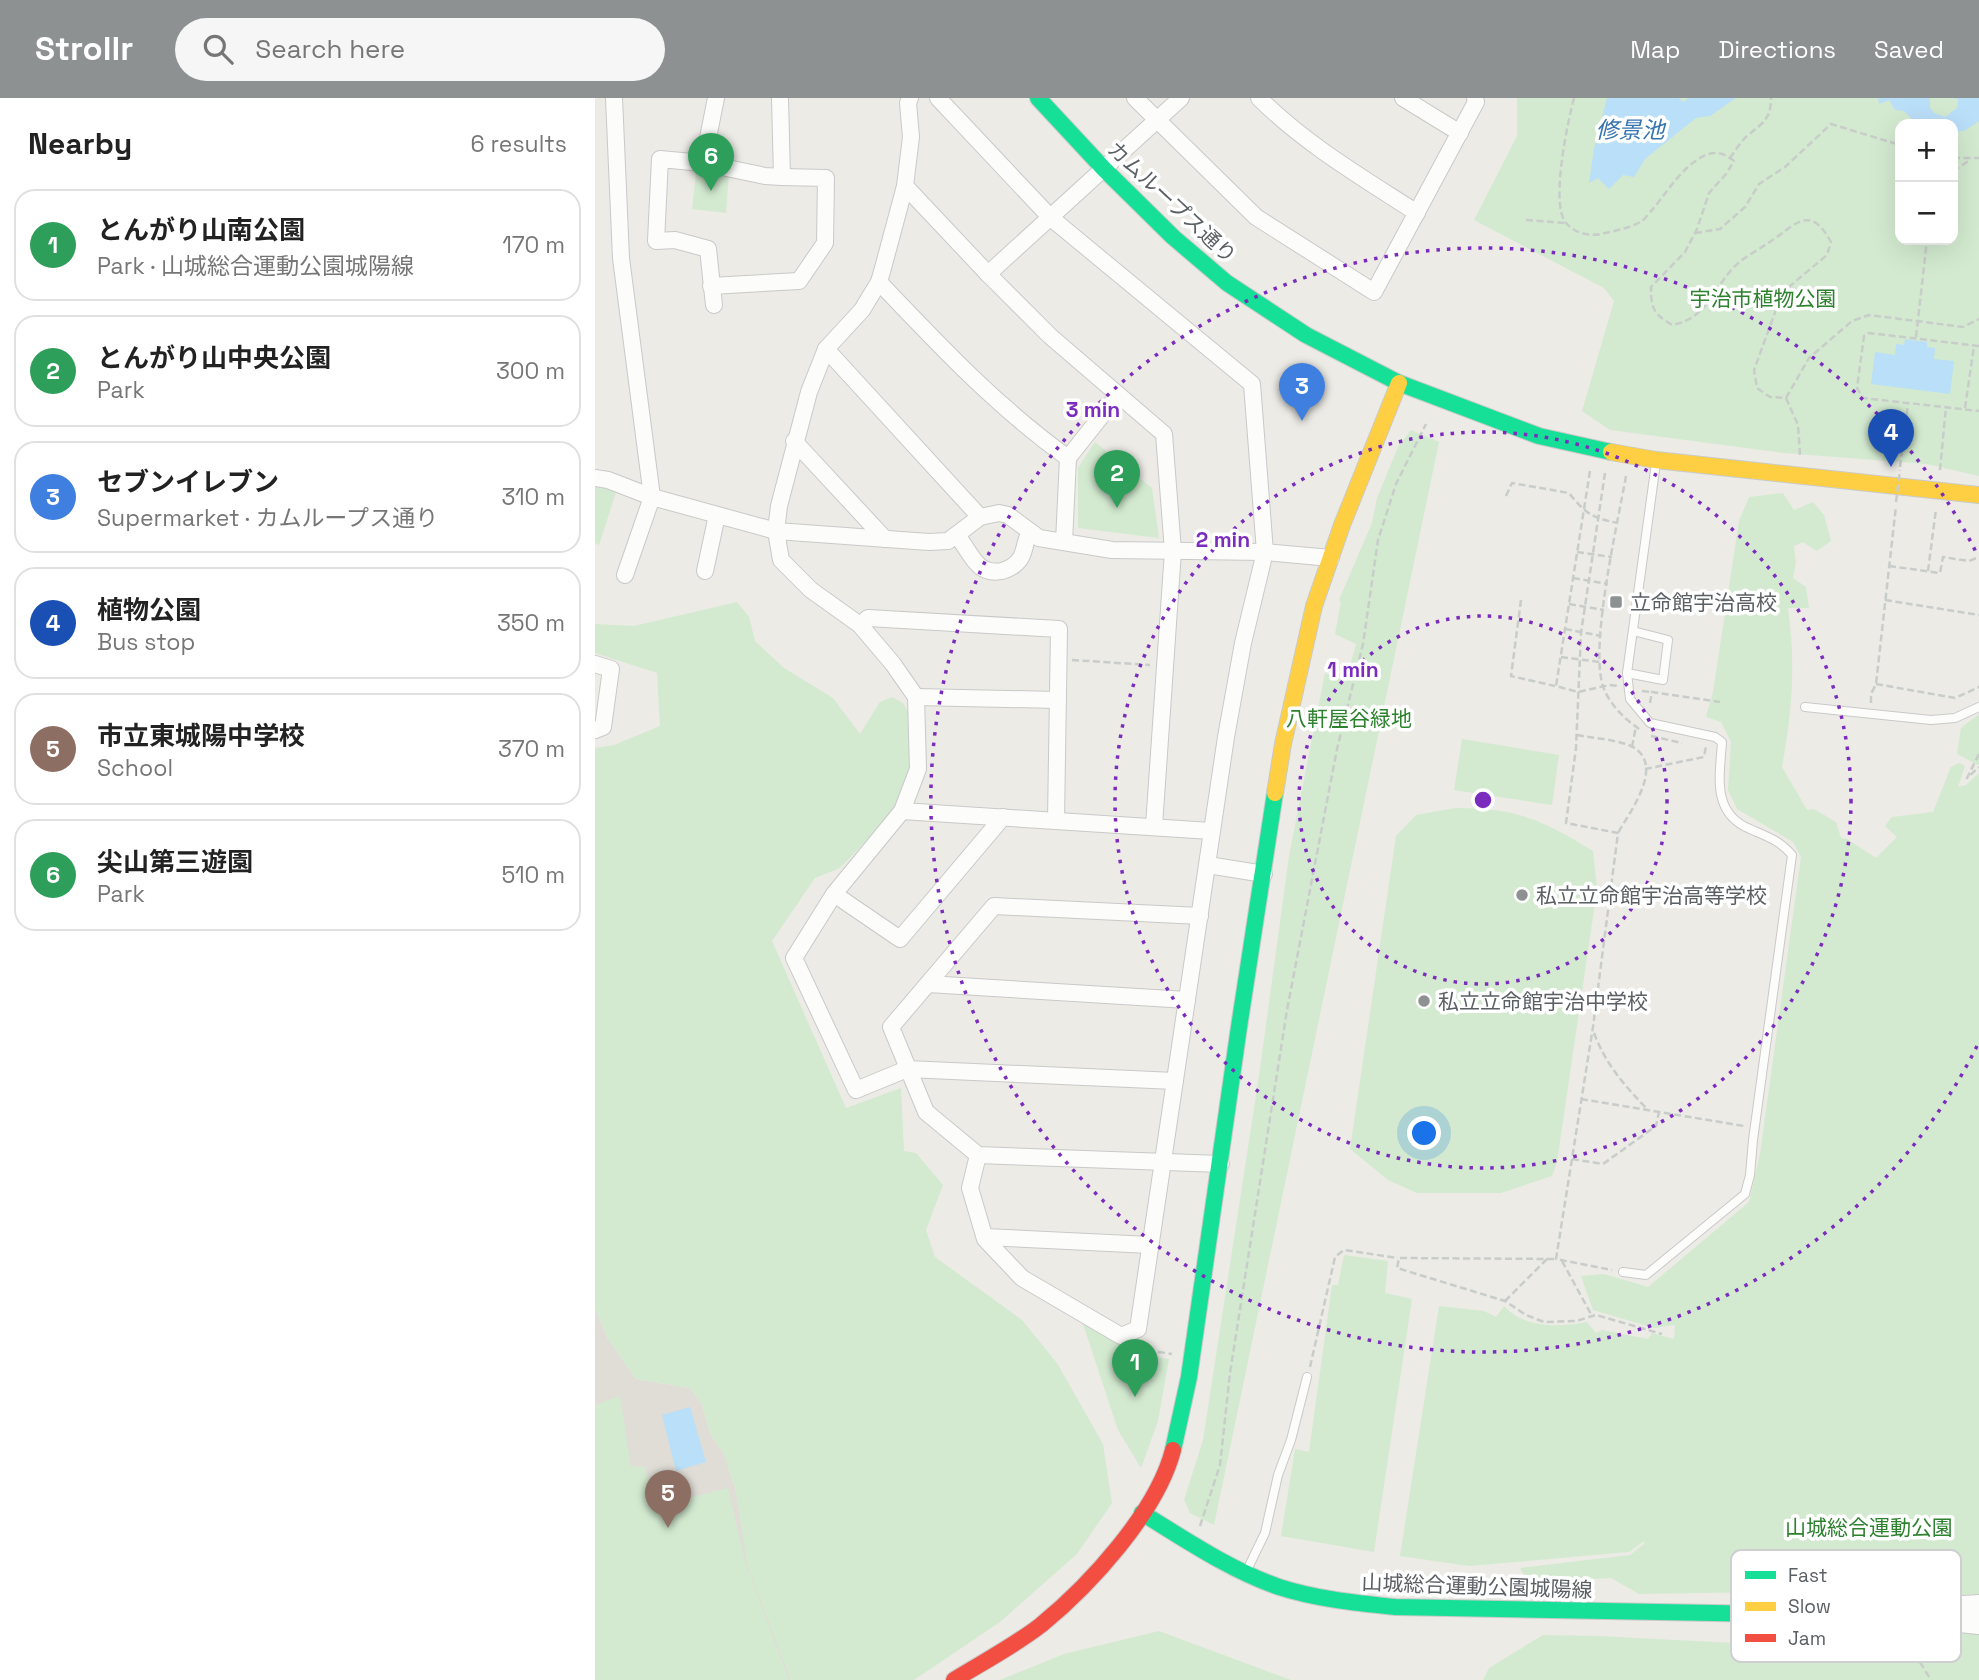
<!DOCTYPE html>
<html lang="en">
<head>
<meta charset="utf-8">
<style>
	body { margin:0; font-family:"Space Grotesk","Noto Sans JP",sans-serif; background:#f6f6f6; color:#222 }
	.controls { position:absolute; right:21px; top:21px; display:grid; overflow:hidden; border-radius:14px; box-shadow:0 7px 28px #0002 }
	.controls button { width:63px; height:63px; display:grid; place-items:center; padding:0; border:0; border-bottom:2px solid #e0e0e0; background:#fff; color:#222; font:35px sans-serif }
	.you { position:absolute; left:830px; top:1036px; width:24px; height:24px; margin:-18px; border:5px solid #fff; border-radius:50%; background:#1a73e8; box-shadow:0 0 0 10px #1a73e833 }
	.badge { display:grid; place-items:center; width:46px; height:46px; border-radius:50%; background:#8e9192; color:#fff; font-size:23px; font-weight:700 }
	.pin { position:absolute; translate:-50% -58px; filter:drop-shadow(0 2px 4px #0008) }
	.pin::after { content:''; position:absolute; top:37px; width:24px; height:21px; background:inherit; clip-path:polygon(0 0,100% 0,50% 100%) }
	.list { margin:0; padding:0; list-style:none }
	h2 { display:flex; justify-content:space-between; align-items:center; height:91px; margin:0; padding:0 28px; font-size:30px }
	h2 small { font-size:23px; font-weight:400; color:#767676 }
	.list li { display:grid; grid-template-columns:46px 1fr auto; gap:21px; align-items:center; box-sizing:border-box; height:112px; margin:0 14px 14px; padding:0 14px; border:2px solid #e0e0e0; border-radius:21px }
	.list b { display:block; font-size:26px; white-space:nowrap }
	.list p { margin:0; font-size:23px; white-space:nowrap; color:#767676 }
	.list em { font-size:23px; font-style:normal; color:#767676 }
	.icon { flex:none; width:38px; height:38px; fill:none; stroke:currentColor; stroke-width:2; stroke-linecap:round; stroke-linejoin:round }
	.map { position:relative; flex:none; width:1384px; height:1582px; overflow:hidden }
	header { display:flex; align-items:center; gap:42px; box-sizing:border-box; height:98px; padding:0 35px; background:#8e9192; color:#fff }
	header strong { font-size:33px }
	nav { display:flex; gap:38px; margin-inline-start:auto; font-size:24px }
	.search { width:490px; height:63px; background:#f6f6f6; display:flex; align-items:center; gap:18px; box-sizing:border-box; padding:0 24px; border-radius:38px; color:#767676; font-size:26px }
	main { display:flex }
	aside { flex:1; background:#fff }
	.map>svg:first-child { display:block }
	.education { fill:#dfddd6 }
	.green { fill:#d3ead0; fill-rule:evenodd }
	.water { fill:#badff8 }
	.lines { fill:none; stroke-linecap:round; stroke-linejoin:round }
	.lane-casing { stroke:#c9c9c9; stroke-width:10 }
	.street-casing { stroke:#c9c9c9; stroke-width:18 }
	.fast-casing { stroke:#c9caca; stroke-width:18 }
	.slow-casing { stroke:#c9caca; stroke-width:18 }
	.jam-casing { stroke:#c9caca; stroke-width:18 }
	.path { stroke:#c8cdca; stroke-width:2.5; stroke-dasharray:7 3.5; stroke-linecap:butt }
	.lane { stroke:#fcfcfb; stroke-width:8 }
	.street { stroke:#fcfcfb; stroke-width:16 }
	.fast { stroke:#16e098; stroke-width:16 }
	.slow { stroke:#ffcf43; stroke-width:16 }
	.jam { stroke:#f24e42; stroke-width:16 }
	.path-bridge { stroke:#c8cdca; stroke-width:2.5; stroke-dasharray:7 3.5; stroke-linecap:butt }
	.ring { fill:none; stroke:#7b2cbf; stroke-width:3.5; stroke-dasharray:3.5 7 }
	.poi-dot { fill:#8e9192; stroke:#fff; stroke-width:2.5 }
	.labels { text-anchor:middle; dominant-baseline:central; stroke-width:7; stroke-linejoin:round; paint-order:stroke }
	.street-label { font-size:21px; fill:#5b6065; stroke:#fff }
	.park-label { font-size:21px; fill:#2e822f; stroke:#fff }
	.poi-label { font-size:21px; fill:#5b6065; stroke:#fff; text-anchor:start }
	.water-label { font-size:23px; font-style:italic; fill:#3675b0; stroke:#fff }
	.key { fill:#fff; stroke:#cecfd1; stroke-width:2 }
	.key-label { font-size:19px; fill:#5b6065 }
	.centre { fill:#7b2cbf; stroke:#fff; stroke-width:3.5 }
	.ring-label { font-size:21px; text-anchor:middle; font-weight:bold; fill:#7b2cbf; stroke:#fff; stroke-width:7; stroke-linejoin:round; paint-order:stroke }
</style>
</head>
<body>
<header>
<strong>Strollr</strong>
<div class="search"><svg class="icon" aria-label="search" viewBox="0 0 24 24"><circle cx="10" cy="10" r="6"/><path d="M15 15l6 6"/></svg>Search here</div>
<nav><a>Map</a><a>Directions</a><a>Saved</a></nav>
</header>
<main>
<aside>
<h2>Nearby<small>6 results</small></h2>
<ul class="list">
<li><span class="badge" style="background:#2e9e5b">1</span><div><b>とんがり山南公園</b><p>Park · 山城総合運動公園城陽線</p></div><em>170 m</em></li>
<li><span class="badge" style="background:#2e9e5b">2</span><div><b>とんがり山中央公園</b><p>Park</p></div><em>300 m</em></li>
<li><span class="badge" style="background:#3f7fe0">3</span><div><b>セブンイレブン</b><p>Supermarket · カムループス通り</p></div><em>310 m</em></li>
<li><span class="badge" style="background:#1a4fb4">4</span><div><b>植物公園</b><p>Bus stop</p></div><em>350 m</em></li>
<li><span class="badge" style="background:#8d6e63">5</span><div><b>市立東城陽中学校</b><p>School</p></div><em>370 m</em></li>
<li><span class="badge" style="background:#2e9e5b">6</span><div><b>尖山第三遊園</b><p>Park</p></div><em>510 m</em></li>
</ul>
</aside>
<div class="map">
<svg width="1384" height="1582" viewBox="0 0 1384 1582">
	<rect width="100%" height="100%" fill="#ecebe6"/>
	<polygon class="education" points="0,1210 13,1241 41,1281 95,1290 107,1306 115,1335 129,1356 141,1393 153,1467 196,1582 0,1582"/>
	<g class="green">
		<path d="M922 0H1384V378L1332 366 1189 355 1015 332 987 313 1019 203 1009 190 879 122 922 38ZM1305 26H1358V142H1305Z"/>
		<polygon points="102,67 134,74 131,115 97,111"/>
		<polygon points="816,332 844,344 619,1427 595,1415 589,1402 608,1342 664,978 694,758 730,575 751,583 761,546 740,536 746,504 744,502 777,425 782,400 803,349"/>
		<polygon points="500,344 557,390 564,440 483,430 483,370"/>
		<polygon points="0,386 22,391 4,447 0,445"/>
		<path d="M1188 395 1199 412 1218 404 1229 417 1236 443 1222 453 1208 444 1199 448 1201 465 1198 480 1211 489 1214 510H1193C1201 566 1197 613 1187 669L1212 712 1219 711 1241 724 1246 740 1252 741 1281 760 1302 739 1290 728 1297 719 1338 714 1356 669 1364 665 1370 668 1363 689 1371 687 1384 675V1582H888L894 1570 948 1537 1004 1538 1176 1547 1169 1494 1044 1496 1016 1480 933 1485 925 1470 1035 1457 1049 1446V1443L1034 1454 874 1468 805 1458 844 1208 889 1213 901 1219 909 1208C930 1231 965 1229 992 1224L1001 1235 1007 1232 1053 1241 1057 1235 1079 1241 1080 1227 1059 1230 998 1212 986 1178 1009 1176 1053 1189 1154 1104 1165 1056 1206 759 1198 744 1142 711 1133 692 1136 644 1126 624 1111 619 1118 594 1144 423 1154 399Z"/>
		<polygon points="142,504 154,519 160,543 189,570 238,600 265,636 285,604 297,599 308,605 314,615 314,680 292,721 245,770 220,780 177,843 251,1010 306,990 309,1053 321,1055 348,1087 331,1132 340,1159 427,1222 462,1265 508,1346 517,1405 482,1456 405,1524 319,1582 196,1582 152,1467 141,1393 129,1356 115,1335 107,1306 95,1290 41,1281 13,1241 0,1210 0,650 19,647 65,628 62,575 0,555 0,526 39,528"/>
		<polygon points="1384,616 1384,666 1383,667 1362,656 1366,630"/>
		<polygon points="867,641 964,657 957,707 859,692"/>
		<path d="M860 710C919 709 948 722 998 753L1002 791 962 1064 957 1078 906 1095H822L793 1082 755 1051 801 738 821 717Z"/>
		<polygon points="749,1157 793,1163 790,1195 817,1201 779,1454 686,1438 700,1351 714,1354 737,1187 743,1187"/>
		<polygon points="487,1223 536,1247 546,1257 574,1261 563,1323 546,1370 523,1332"/>
		<polygon points="25,1298 36,1369 49,1368 62,1408 133,1390 150,1464 194,1582 0,1582 0,1307"/>
		<polygon points="564,1533 696,1582 405,1582 469,1556"/>
	</g>
	<g class="water">
		<polygon points="1012,0 1083,0 1089,4 1093,0 1141,0 1115,18 1101,20 1050,61 1039,79 1028,77 1014,91 1003,80 994,85 999,51"/>
		<polygon points="1283,0 1335,0 1335,10 1339,15 1350,19 1362,10 1363,1 1357,0 1384,0 1384,23 1371,32 1358,35 1358,26 1322,26 1309,13 1300,12 1294,2 1284,6"/>
		<polygon points="1310,241 1332,244 1332,249 1340,250 1339,261 1359,263 1355,296 1276,286 1280,254 1300,257 1301,246 1309,247"/>
		<polygon points="95,1309 111,1364 81,1373 67,1317"/>
	</g>
	<g class="lines">
		<g class="lane-casing">
			<g id="lane">
				<polyline points="1032,575 1068,582 1073,542 1038,533"/>
				<polyline points="1210,609 1336,622 1360,620 1384,609"/>
				<path d="M1028 1174 1051 1177 1150 1096 1155 1077 1158 1042 1197 757C1184 742 1173 739 1155 731 1116 715 1125 677 1127 644L1120 639 1055 625 1035 601 1032 575 1061 365"/>
				<polyline points="652,1472 670,1435 683,1377 696,1342 712,1279"/>
			</g>
		</g>
		<g class="street-casing">
			<g id="street">
				<polyline points="19,0 26,160 57,399 30,477"/>
				<polyline points="121,0 108,65 170,78 187,79 185,0"/>
				<polyline points="315,0 313,5 316,39 310,88 288,170 284,184 267,212 231,251 214,294 184,408 181,433 186,462 216,492 265,527 298,566 321,599 323,671 307,713 239,796 199,860 261,992 312,971 580,983"/>
				<polyline points="343,0 456,120 657,286 670,454 648,545 631,639 543,1231 526,1238 427,1180 390,1141 375,1090 383,1057"/>
				<polyline points="540,0 661,119 779,194 881,4 880,0"/>
				<path d="M664 0C710 46 768 80 822 115"/>
				<polyline points="808,0 865,35"/>
				<polyline points="108,65 65,61 61,143 80,142 113,151 119,207"/>
				<polyline points="310,88 393,176 455,238 569,336 578,453 559,728"/>
				<polyline points="393,176 586,0"/>
				<path d="M284 184C345 248 401 308 473 360"/>
				<polyline points="116,188 204,183 230,145 231,80 187,79"/>
				<polyline points="231,251 385,419"/>
				<polyline points="199,343 290,441"/>
				<polyline points="0,380 13,382 57,399 181,433 334,444 353,443 385,419 404,415 413,417 444,440 517,452 670,454 736,460"/>
				<path d="M362 438C376 453 380 478 407 473 414 471 421 467 425 461 431 452 429 443 435 435"/>
				<polyline points="469,444 473,360 523,297"/>
				<polyline points="110,473 122,417"/>
				<polyline points="265,527 273,520 464,531 461,722"/>
				<polyline points="0,566 16,571 8,629 0,632"/>
				<polyline points="321,599 463,602"/>
				<polyline points="307,713 616,733"/>
				<polyline points="613,767 669,776"/>
				<polyline points="239,796 305,841 408,719"/>
				<polyline points="605,818 399,808 296,929 331,1014 383,1057 626,1066"/>
				<polyline points="333,886 592,902"/>
				<polyline points="390,1139 555,1147"/>
				<polyline points="1323,1515 1338,1508 1384,1505"/>
				<polyline points="1329,1517 1384,1516"/>
				<polyline points="1355,1525 1384,1528"/>
			</g>
		</g>
		<g class="fast-casing">
			<g id="fast">
				<polyline points="443,0 509,71 578,139 632,185 711,237 804,285 944,338 1016,354"/>
				<polyline points="578,1352 594,1279 644,929 680,695"/>
				<path d="M547 1415C591 1442 635 1472 684 1489 721 1501 761 1505 800 1509L1284 1518 1323 1515"/>
			</g>
		</g>
		<g class="slow-casing">
			<g id="slow">
				<polyline points="1016,354 1061,362 1384,397"/>
				<polyline points="680,695 688,646 719,508 747,427 804,285"/>
			</g>
		</g>
		<g class="jam-casing">
			<path id="jam" d="M359 1582C388 1564 419 1548 446 1527 495 1487 562 1414 578 1352"/>
		</g>
		<g class="path">
			<path d="M979 0C972 27 959 91 967 117 972 133 991 139 1006 136 1019 133 1036 130 1047 123 1051 120 1055 114 1058 111 1072 94 1086 71 1105 60 1118 52 1128 54 1139 63L1131 76 1114 95 1102 131 1090 154 1056 189C1056 211 1058 215 1077 227 1111 221 1117 193 1138 170 1147 160 1162 153 1173 145 1200 128 1214 104 1236 144L1232 157 1195 188 1185 201 1159 272 1162 290 1175 299 1191 300 1203 327 1205 357"/>
			<path d="M1135 60C1140 53 1146 43 1153 37 1168 25 1176 21 1176 0"/>
			<polyline points="1358,60 1384,60"/>
			<polyline points="1358,73 1375,62"/>
			<polyline points="931,122 970,125"/>
			<polyline points="1100,135 1125,131 1150,109 1164,86 1190,69 1236,26 1305,47"/>
			<polyline points="1321,239 1332,142"/>
			<polyline points="1384,248 1274,235 1269,238 1262,290 1268,300 1384,313"/>
			<polyline points="1191,300 1214,260 1257,223 1274,217 1368,229 1384,221"/>
			<polyline points="1370,310 1379,248"/>
			<polyline points="1305,369 1313,306"/>
			<polyline points="1345,372 1351,309"/>
			<polyline points="995,373 961,588 983,594 1014,587 1023,588"/>
			<polyline points="1010,375 986,535 981,650 971,725 1023,735 998,929 961,1161 1017,1172"/>
			<path d="M1031 378C1023 424 993 552 1009 591 1016 608 1030 621 1044 631"/>
			<path d="M911 398 917 385 974 395C990 415 997 420 1023 425"/>
			<polyline points="982,454 1017,459"/>
			<polyline points="1294,468 1345,475 1348,459 1374,463 1384,459"/>
			<polyline points="1333,473 1341,411"/>
			<polyline points="978,480 1013,486"/>
			<polyline points="926,502 916,578 960,588"/>
			<polyline points="1290,502 1384,517"/>
			<polyline points="974,506 1009,512"/>
			<polyline points="970,531 1006,538"/>
			<polyline points="966,559 1005,564"/>
			<polyline points="477,562 555,567"/>
			<polyline points="1281,586 1360,600 1384,589"/>
			<polyline points="1047,593 1057,594"/>
			<polyline points="1055,605 1057,594 1125,604"/>
			<polyline points="1276,605 1276,596 1281,586 1301,408"/>
			<path d="M982 637C996 640 1030 642 1041 651 1068 671 1034 715 1023 735"/>
			<polyline points="1056,638 1087,645"/>
			<polyline points="1037,649 1041,628"/>
			<polyline points="1384,656 1372,680 1384,669"/>
			<polyline points="1050,671 1109,659 1111,648"/>
			<path d="M999 935C1011 967 1030 988 1053 1012"/>
			<polyline points="986,1001 1149,1028"/>
			<polyline points="977,1061 1008,1066 1061,1028 1064,1014"/>
			<polyline points="959,1161 804,1160 802,1170 910,1203 931,1217 949,1224 981,1223 1001,1217 1067,1236"/>
			<polyline points="967,1163 997,1218"/>
			<polyline points="910,1203 952,1161"/>
			<polyline points="544,1248 546,1251 577,1256"/>
			<polyline points="715,1269 740,1159 749,1152 803,1160"/>
			<polyline points="605,1428 625,1367 635,1275 692,912 742,651 768,546 783,442 801,386 831,326"/>
			<polyline points="1315,1535 1317,1551 1336,1582"/>
		</g>
		<use href="#lane" class="lane"/>
		<use href="#street" class="street"/>
		<use href="#fast" class="fast"/>
		<use href="#slow" class="slow"/>
		<use href="#jam" class="jam"/>
		<polyline class="path-bridge" points="1301,404 1305,372"/>
	</g>
	<g class="ring">
		<circle cx="888" cy="702" r="184"/>
		<circle cx="888" cy="702" r="368"/>
		<path d="M1382 948A552 552 0 1 1 1382 456"/>
	</g>
	<g class="poi-dot">
		<rect x="1014" y="497" width="14" height="14" rx="3.5"/>
		<circle cx="927" cy="797" r="7"/>
		<circle cx="829" cy="903" r="7"/>
	</g>
	<g class="labels">
		<g class="street-label">
			<text transform="translate(577 104) rotate(43)">カムループス通り</text>
			<text transform="translate(882 1488) rotate(2)">山城総合運動公園城陽線</text>
		</g>
		<g class="park-label">
			<text x="1168" y="200">宇治市植物公園</text>
			<text x="754" y="620">八軒屋谷緑地</text>
			<text x="1274" y="1429">山城総合運動公園</text>
		</g>
		<g class="poi-label">
			<text x="1035" y="504">立命館宇治高校</text>
			<text x="941" y="797">私立立命館宇治高等学校</text>
			<text x="843" y="903">私立立命館宇治中学校</text>
		</g>
		<g class="water-label">
			<text x="1035" y="32">修景池</text>
		</g>
	</g>
	<rect x="1136" y="1452" width="230" height="112" rx="10" class="key"/>
	<rect x="1150" y="1473" width="31" height="8" fill="#16e098"/>
	<rect x="1150" y="1504" width="31" height="9" fill="#ffcf43"/>
	<rect x="1150" y="1536" width="31" height="8" fill="#f24e42"/>
	<g class="key-label">
		<text x="1193" y="1484">Fast</text>
		<text x="1193" y="1515">Slow</text>
		<text x="1193" y="1547">Jam</text>
	</g>
	<circle cx="888" cy="702" r="10" class="centre"/>
	<g class="ring-label">
		<text x="498" y="319">3 min</text>
		<text x="628" y="449">2 min</text>
		<text x="758" y="579">1 min</text>
	</g>
</svg>
<div class="controls">
<button>+</button>
<button>−</button>
</div>
<div class="you"></div>
<div class="pin badge" style="left:540px;top:1299px;background:#2e9e5b">1</div>
<div class="pin badge" style="left:522px;top:410px;background:#2e9e5b">2</div>
<div class="pin badge" style="left:707px;top:323px;background:#3f7fe0">3</div>
<div class="pin badge" style="left:1296px;top:369px;background:#1a4fb4">4</div>
<div class="pin badge" style="left:73px;top:1430px;background:#8d6e63">5</div>
<div class="pin badge" style="left:116px;top:93px;background:#2e9e5b">6</div>
</div>
</main>
</body>
</html>
